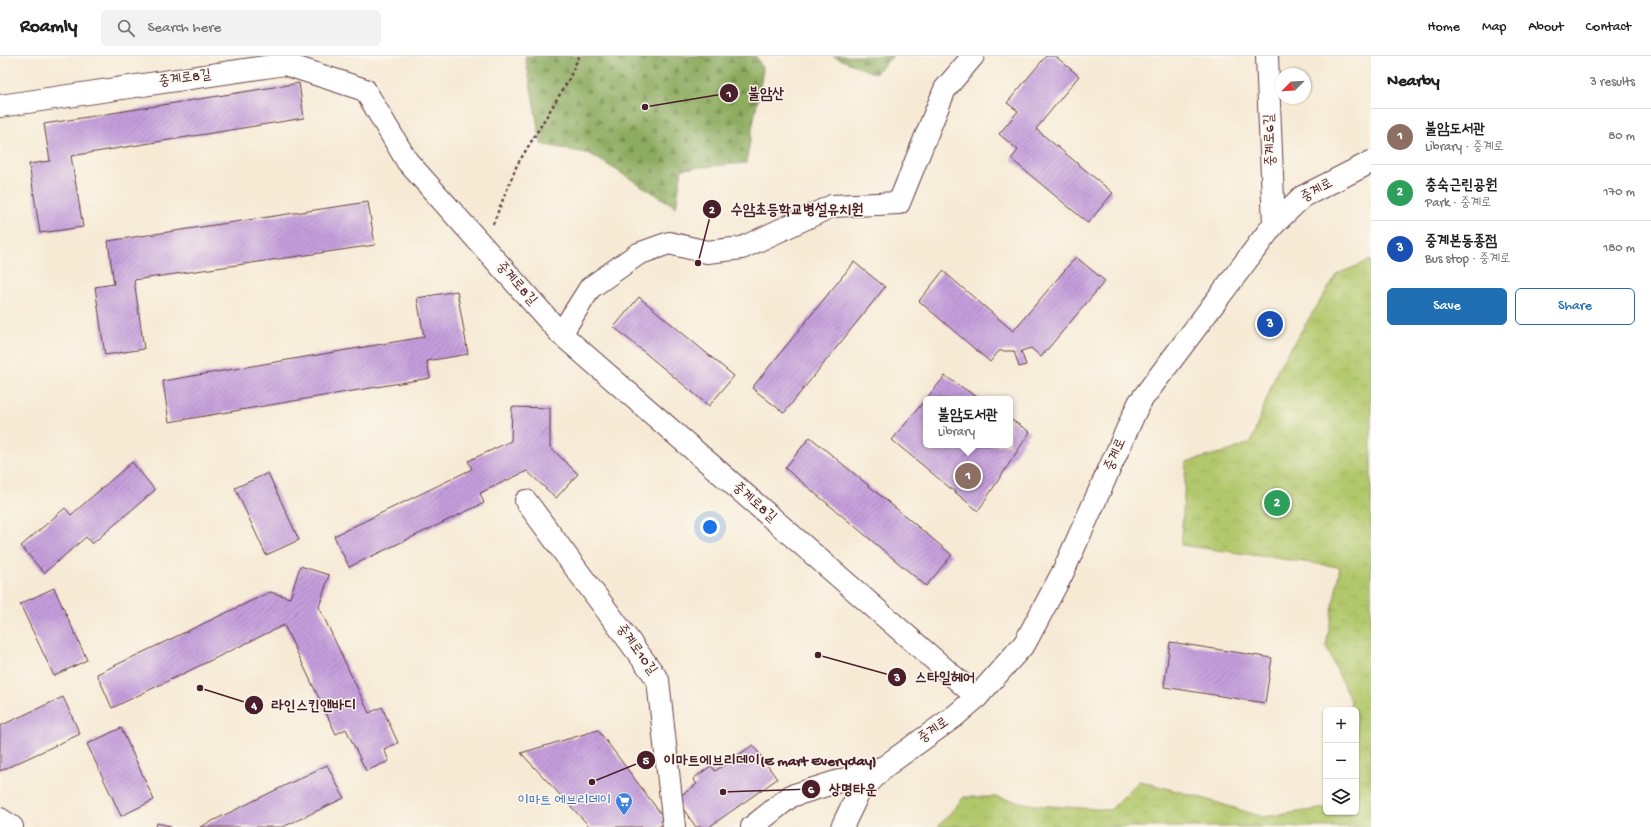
<!DOCTYPE html>
<html lang="en">
<head>
<meta charset="utf-8">
<style>
	body { margin:0; font-family:"Gochi Hand","Poor Story",sans-serif; background:#f2f2f2; color:#222 }
	.controls { position:absolute; right:12px; bottom:12px; display:grid; overflow:hidden; border-radius:6px; box-shadow:0 1px 3px #0004 }
	.controls button { width:36px; height:36px; display:grid; place-items:center; padding:0; border:0; border-bottom:1px solid #e0e0e0; background:#fff; color:#222; font:20px sans-serif }
	.compass { position:absolute; left:1275px; top:12px; width:36px; height:36px; border-radius:50%; background:#fff; box-shadow:0 1px 3px #0004; rotate:246deg }
	.you { position:absolute; left:710px; top:471px; width:14px; height:14px; margin:-10px; border:3px solid #fff; border-radius:50%; background:#1a73e8; box-shadow:0 0 0 6px #1a73e833 }
	.badge { display:grid; place-items:center; width:26px; height:26px; border-radius:50%; background:#1f6fb2; color:#fff; font-size:13px; font-weight:700 }
	.pin { position:absolute; translate:-50% -50%; border:2px solid #fff; box-shadow:0 1px 4px #0006 }
	.popup { position:absolute; left:923px; top:340px; width:90px; height:52px; box-sizing:border-box; display:grid; place-content:center; border-radius:6px; background:#fff; filter:drop-shadow(0 1px 3px #0005); font-size:13px; white-space:nowrap; color:#767676 }
	.popup b { font-size:15px; color:#222 }
	.popup::after { content:''; position:absolute; left:50%; top:100%; margin-left:-8px; border:8px solid transparent; border-top-color:#fff }
	.list { margin:0; padding:0; list-style:none }
	h2 { display:flex; justify-content:space-between; align-items:center; height:52px; margin:0; padding:0 16px; font-size:17px }
	h2 small { font-size:13px; font-weight:400; color:#767676 }
	.list li { display:grid; grid-template-columns:26px 1fr auto; gap:12px; align-items:center; box-sizing:border-box; height:56px; padding:0 16px; border-top:1px solid #e0e0e0 }
	.list b { display:block; font-size:15px; white-space:nowrap }
	.list p { margin:0; font-size:13px; white-space:nowrap; color:#767676 }
	.list em { font-size:13px; font-style:normal; color:#767676 }
	.actions { display:flex; gap:8px; padding:12px 16px }
	.actions a { flex:1; padding:9px 0; border:1px solid #1f6fb2; border-radius:6px; text-align:center; font-size:14px; color:#1f6fb2 }
	.actions .main { background:#1f6fb2; color:#fff }
	.icon { flex:none; width:22px; height:22px; fill:none; stroke:currentColor; stroke-width:2; stroke-linecap:round; stroke-linejoin:round }
	.map { position:relative; flex:none; width:1371px; height:771px; overflow:hidden }
	header { display:flex; align-items:center; gap:24px; box-sizing:border-box; height:56px; padding:0 20px; background:#fff; border-bottom:1px solid #e0e0e0 }
	header strong { font-size:19px }
	nav { display:flex; gap:22px; margin-inline-start:auto; font-size:14px }
	.search { width:280px; height:36px; background:#f2f2f2; display:flex; align-items:center; gap:10px; box-sizing:border-box; padding:0 14px; border-radius:6px; color:#767676; font-size:15px }
	main { display:flex }
	aside { flex:1; background:#fff }
	.map>svg:first-child { display:block }
	.forest { fill:url(#forest-firs); stroke:#6c6646 }
	.park { fill:url(#park-crowns); stroke:#7e744c }
	.building { fill:url(#building-hatch) }
	.lines { fill:none; stroke-linecap:round; stroke-linejoin:round }
	.minor-casing { stroke:#643d44; stroke-width:24 }
	.path { stroke:#643d44; stroke-width:2.5; stroke-dasharray:3 3; stroke-linecap:butt }
	.minor { stroke:#fff; stroke-width:22 }
	.labels { text-anchor:middle; dominant-baseline:central; stroke-width:3; stroke-linejoin:round; paint-order:stroke }
	.street-label { font-size:14px; fill:#4a1f2b; stroke:#fbf7ec }
	.shop-label { font-size:14px; fill:#366cbe; stroke:#fbf7ec; text-anchor:end }
	.leader { fill:none; stroke:#4a1f2b; stroke-width:1.5 }
	.callout-dot { fill:#4a1f2b; stroke:#fbf7ec; stroke-width:1.5 }
	.mark-label { font-size:12px; text-anchor:middle; font-weight:bold; fill:#fff }
	.callout-label { font-size:15px; text-anchor:middle; font-weight:bold; fill:#4a1f2b; stroke:#fbf7ec; stroke-width:3; stroke-linejoin:round; paint-order:stroke }
</style>
</head>
<body>
<header>
<strong>Roamly</strong>
<div class="search"><svg class="icon" aria-label="search" viewBox="0 0 24 24"><circle cx="10" cy="10" r="6"/><path d="M15 15l6 6"/></svg>Search here</div>
<nav><a>Home</a><a>Map</a><a>About</a><a>Contact</a></nav>
</header>
<main>
<div class="map">
<svg width="1371" height="771" viewBox="0 0 1371 771">
	<defs>
		<pattern id="forest-firs" width="22" height="20" patternUnits="userSpaceOnUse"><rect width="22" height="20" fill="#8dac60"/><path d="M5 1l3.5 6h-7zM16 11l3.5 6h-7z" fill="#758b4f"/></pattern>
		<pattern id="park-crowns" width="20" height="18" patternUnits="userSpaceOnUse"><rect width="20" height="18" fill="#b2c86c"/><path d="M2 6a3 3 0 1 1 6 0M12 15a3 3 0 1 1 6 0" fill="none" stroke="#9bab5e"/></pattern>
		<pattern id="building-hatch" width="6" height="6" patternUnits="userSpaceOnUse"><rect width="6" height="6" fill="#c49edc"/><path d="M-1 1l2-2M0 6l6-6M5 7l2-2" fill="none" stroke="#a180b3"/></pattern>
	</defs>
	<rect width="100%" height="100%" fill="#fbf7ec"/>
	<filter id="ink" filterUnits="userSpaceOnUse"><feTurbulence type="fractalNoise" baseFrequency=".025" numOctaves="2"/><feDisplacementMap in="SourceGraphic" scale="8" xChannelSelector="R" yChannelSelector="G"/><feConvolveMatrix kernelMatrix="1 2 1 2 8 2 1 2 1" color-interpolation-filters="sRGB"/></filter>
	<filter id="wash" filterUnits="userSpaceOnUse"><feTurbulence type="fractalNoise" baseFrequency=".012" numOctaves="4" result="noise"/><feDisplacementMap in="SourceGraphic" scale="16" xChannelSelector="R" yChannelSelector="G"/><feGaussianBlur stdDeviation="0.9" result="paint"/><feColorMatrix in="noise" values="0 0 0 0 0 0 0 0 0 0 0 0 0 0 0 0 0 1.4 0 .05"/><feComposite in="paint" operator="in"/></filter>
	<g filter="url(#wash)">
		<rect width="100%" height="100%" fill="#f6ead5"/>
		<g class="forest">
			<polygon points="525,0 756,0 763,14 746,107 682,113 676,151 590,98 541,88"/>
			<polygon points="833,0 893,0 875,18"/>
		</g>
		<polygon class="park" points="1371,204 1371,771 938,771 964,741 995,741 1035,749 1110,754 1139,725 1199,741 1263,761 1326,752 1326,756 1356,756 1356,654 1349,654 1351,646 1326,590 1340,511 1181,489 1186,406 1229,395 1251,386 1278,312 1337,218"/>
		<g id="blocks">
			<g class="building">
				<polygon points="1046,0 1055,0 1079,20 1036,73 1113,137 1088,167 1011,103 1018,94 999,78 1018,55 1007,47"/>
				<polygon points="299,27 304,62 71,100 83,171 40,177 29,108 50,105 44,68"/>
				<polygon points="368,146 375,189 134,224 144,293 105,299 95,231 114,228 108,185"/>
				<polygon points="1076,201 1105,225 1041,301 1031,292 1021,295 1026,309 1019,311 1014,295 999,295 990,306 919,245 943,215 1013,275"/>
				<polygon points="854,206 885,231 784,357 752,332"/>
				<polygon points="457,235 468,298 427,305 430,322 169,366 163,325 424,281 417,242"/>
				<polygon points="639,241 734,320 709,350 614,271"/>
				<polygon points="945,320 980,343 926,343 926,389 1010,389 1010,363 1030,376 978,455 892,384"/>
				<polygon points="512,351 550,352 550,391 578,418 556,442 527,415 480,437 484,447 349,511 334,480 472,413 468,405 511,385"/>
				<polygon points="810,381 952,499 926,530 785,412"/>
				<polygon points="132,406 155,434 92,488 86,481 44,517 21,490 65,452 71,459"/>
				<polygon points="268,417 299,484 266,499 235,432"/>
				<polygon points="300,510 329,519 319,551 369,657 382,651 398,687 384,693 389,705 366,715 346,673 336,678 284,569 112,652 97,618 270,536 290,542"/>
				<polygon points="54,532 87,604 54,620 20,548"/>
				<polygon points="1170,586 1272,602 1265,647 1164,631"/>
				<polygon points="63,641 80,678 0,715 0,670"/>
				<polygon points="121,672 154,744 121,760 87,688"/>
				<polygon points="598,674 667,766 658,771 590,771 521,697"/>
				<polygon points="753,689 777,723 709,771 696,771 676,743 697,728 693,723 711,710 715,715"/>
				<polygon points="327,709 344,742 283,771 200,771"/>
				<polygon points="157,767 170,770 170,771 156,771"/>
			</g>
		</g>
	</g>
	<g filter="url(#ink)">
		<use href="#blocks" fill-opacity="0" stroke="#643d44" stroke-width="1"/>
		<g class="lines">
			<g class="minor-casing">
				<g id="minor">
					<polyline points="1267,0 1274,168"/>
					<polyline points="0,50 285,8 365,34 407,105 561,278 977,641"/>
					<polyline points="561,278 590,232 638,198 669,187 707,196 742,192 832,150 899,147 945,33 973,0"/>
					<polyline points="526,445 658,624 674,771"/>
					<polyline points="0,763 12,771"/>
					<polyline points="752,771 791,740 881,712"/>
					<polyline points="842,771 858,738 884,711 955,660 977,641 1025,587 1062,518 1139,347 1274,168 1302,141 1371,106"/>
				</g>
			</g>
			<polyline class="path" points="493,168 517,109 568,25 579,0"/>
			<use href="#minor" class="minor"/>
		</g>
	</g>
	<defs>
		<g id="supermarket-pin" transform="scale(0.9)"><path d="M0 17L-7.5 6A9.5 9.5 0 1 1 7.5 6Z" fill="#3f7fe0" stroke="#fbf7ec"/><path d="M-6-5.5h2.5l.6 2H6L4.5 2H-2.5L-4.4-4H-6ZM-1.5 3.2a1.3 1.3 0 1 0 .1 0ZM3 3.2a1.3 1.3 0 1 0 .1 0Z" fill="#fff"/></g>
	</defs>
	<g fill-rule="evenodd">
		<use href="#supermarket-pin" x="624" y="745"/>
	</g>
	<g class="labels">
		<g class="street-label">
			<text transform="translate(185 23) rotate(-8)">중계로8길</text>
			<text transform="translate(1271 84) rotate(-92)">중계로6길</text>
			<text transform="translate(1317 135) rotate(-29)">중계로</text>
			<text transform="translate(516 228) rotate(48)">중계로8길</text>
			<text transform="translate(1116 399) rotate(-66)">중계로</text>
			<text transform="translate(754 447) rotate(41)">중계로8길</text>
			<text transform="translate(636 594) rotate(54)">중계로10길</text>
			<text transform="translate(934 675) rotate(-35)">중계로</text>
		</g>
		<g class="shop-label">
			<text x="611" y="745">이마트 에브리데이</text>
		</g>
	</g>
	<path class="leader" d="M645 51L729 37M698 207L712 153M818 599L897 621M200 632L254 649M592 726L646 704M723 736L811 733"/>
	<g class="callout-dot">
		<circle cx="645" cy="51" r="4"/>
		<circle cx="698" cy="207" r="4"/>
		<circle cx="818" cy="599" r="4"/>
		<circle cx="200" cy="632" r="4"/>
		<circle cx="592" cy="726" r="4"/>
		<circle cx="723" cy="736" r="4"/>
		<circle cx="729" cy="37" r="10"/>
		<circle cx="712" cy="153" r="10"/>
		<circle cx="897" cy="621" r="10"/>
		<circle cx="254" cy="649" r="10"/>
		<circle cx="646" cy="704" r="10"/>
		<circle cx="811" cy="733" r="10"/>
	</g>
	<g class="mark-label">
		<text x="729" y="41">1</text>
		<text x="712" y="157">2</text>
		<text x="897" y="625">3</text>
		<text x="254" y="653">4</text>
		<text x="646" y="708">5</text>
		<text x="811" y="737">6</text>
	</g>
	<g class="callout-label">
		<text x="766" y="42">불암산</text>
		<text x="797" y="158">수암초등학교병설유치원</text>
		<text x="945" y="626">스타일헤어</text>
		<text x="314" y="654">라인스킨앤바디</text>
		<text x="770" y="709">이마트에브리데이(E mart Everyday)</text>
		<text x="853" y="738">상명타운</text>
	</g>
</svg>
<div class="controls">
<button>+</button>
<button>−</button>
<button><svg class="icon" aria-label="layers" viewBox="0 0 24 24"><path d="M12 4l9 5-9 5-9-5zM3 14l9 5 9-5"/></svg></button>
</div>
<svg class="compass" viewBox="-18 -18 36 36"><path d="M0-13l5 13h-10z" fill="#e53935"/><path d="M0 13l5-13h-10z" fill="#767676"/></svg>
<div class="you"></div>
<div class="pin badge" style="left:968px;top:420px;background:#8d6e63">1</div>
<div class="popup"><b>불암도서관</b>Library</div>
<div class="pin badge" style="left:1277px;top:447px;background:#2e9e5b">2</div>
<div class="pin badge" style="left:1270px;top:268px;background:#1a4fb4">3</div>
</div>
<aside>
<h2>Nearby<small>3 results</small></h2>
<ul class="list">
<li><span class="badge" style="background:#8d6e63">1</span><div><b>불암도서관</b><p>Library · 중계로</p></div><em>80 m</em></li>
<li><span class="badge" style="background:#2e9e5b">2</span><div><b>충숙근린공원</b><p>Park · 중계로</p></div><em>170 m</em></li>
<li><span class="badge" style="background:#1a4fb4">3</span><div><b>중계본동종점</b><p>Bus stop · 중계로</p></div><em>180 m</em></li>
</ul>
<div class="actions"><a class="main">Save</a><a>Share</a></div>
</aside>
</main>
</body>
</html>
